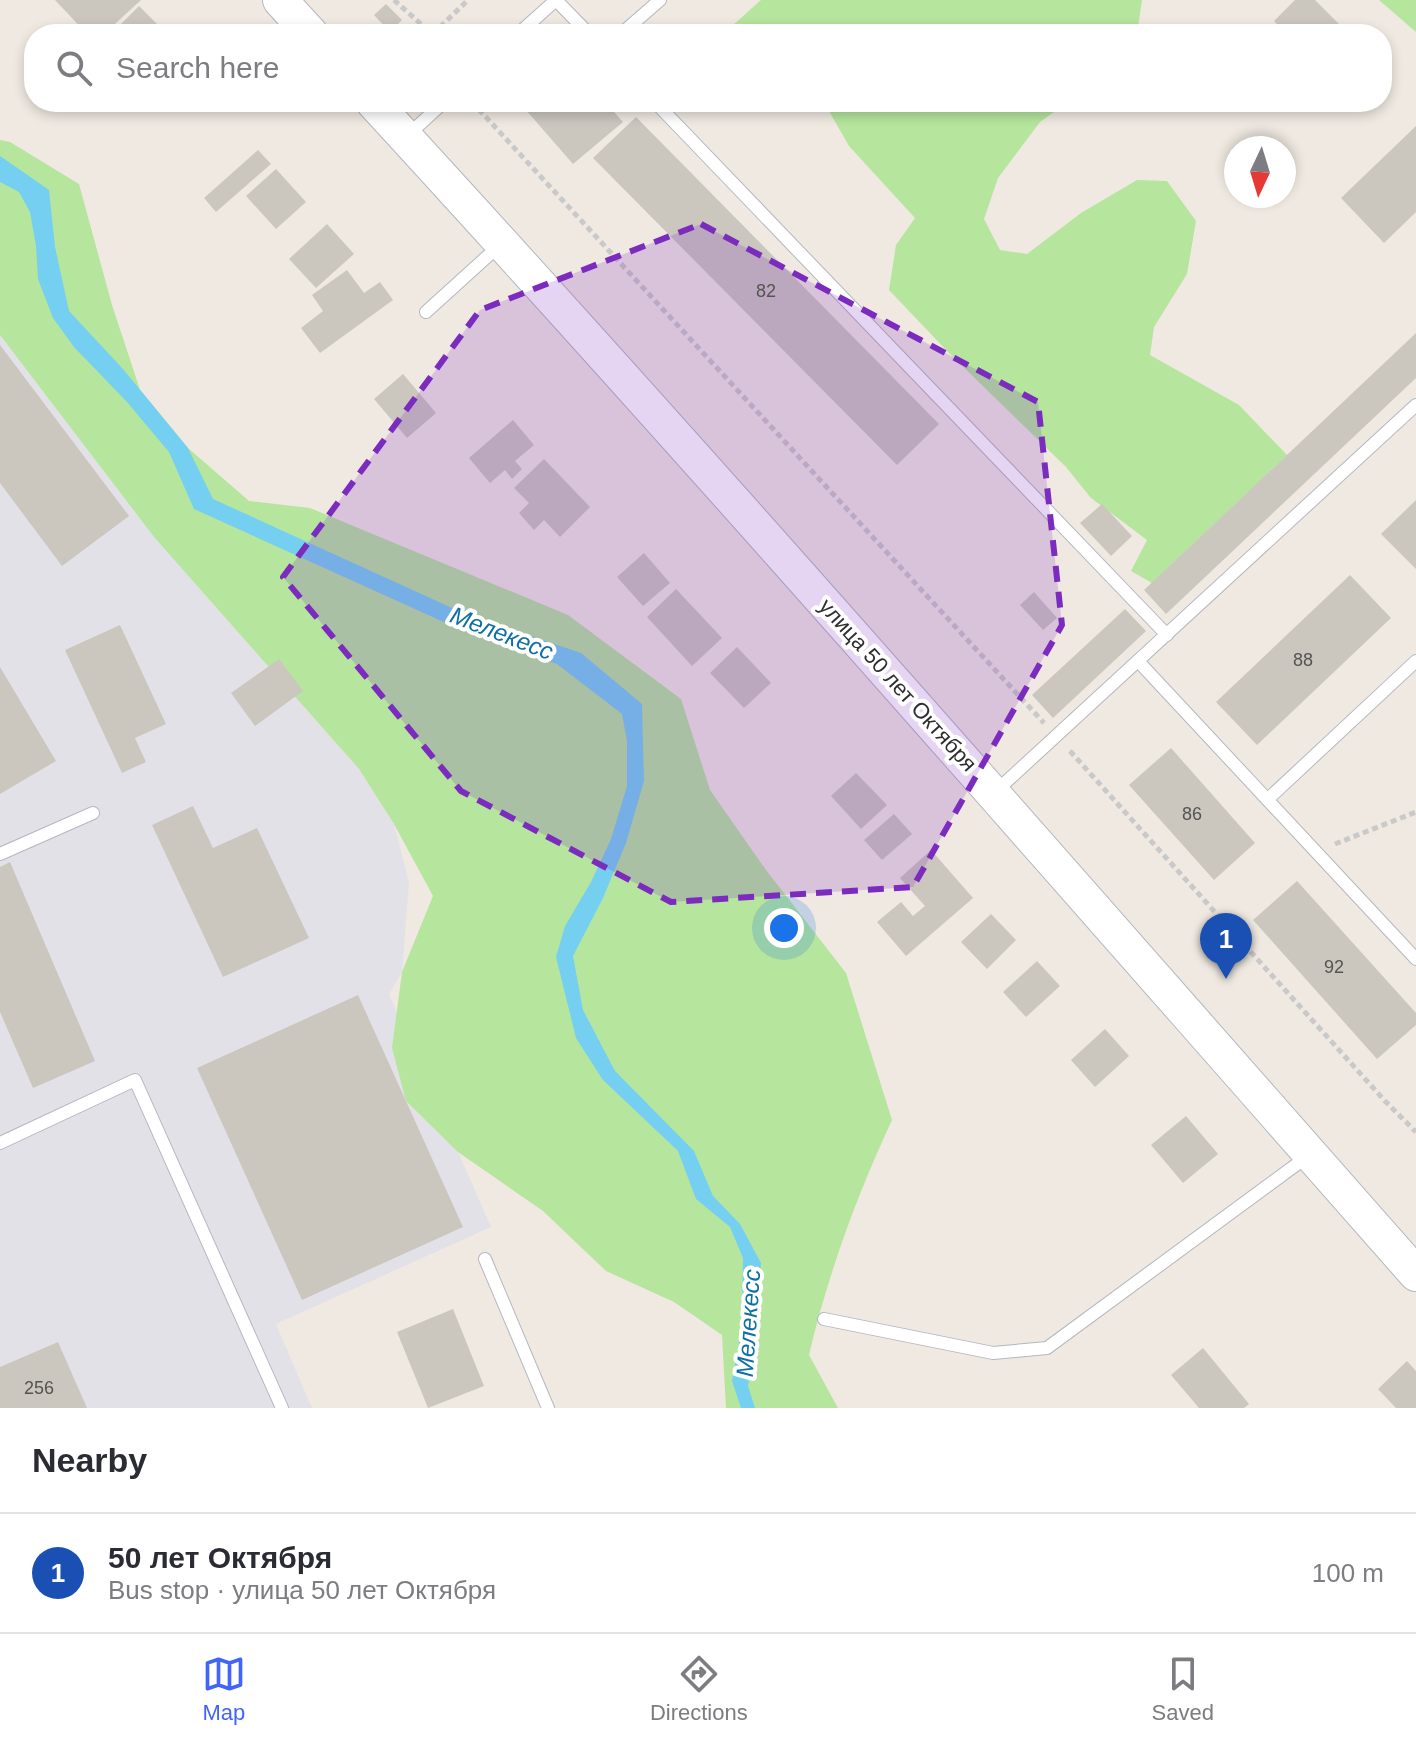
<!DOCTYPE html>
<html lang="en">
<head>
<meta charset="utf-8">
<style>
	body { margin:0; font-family:Helvetica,sans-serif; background:#f7f7f7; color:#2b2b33 }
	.compass { position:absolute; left:1224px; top:136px; width:72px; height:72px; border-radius:50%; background:#fff; box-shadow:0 4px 12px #0003; rotate:184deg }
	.you { position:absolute; left:784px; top:928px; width:28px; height:28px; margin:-20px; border:6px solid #fff; border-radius:50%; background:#1a73e8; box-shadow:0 0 0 12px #1a73e833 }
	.badge { display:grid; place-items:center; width:52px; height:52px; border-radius:50%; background:#4264fb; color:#fff; font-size:26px; font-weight:700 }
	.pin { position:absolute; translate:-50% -66px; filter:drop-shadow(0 2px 4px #0008) }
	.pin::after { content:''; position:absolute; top:42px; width:28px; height:24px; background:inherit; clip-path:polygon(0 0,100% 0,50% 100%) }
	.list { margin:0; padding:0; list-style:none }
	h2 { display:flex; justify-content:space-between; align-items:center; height:104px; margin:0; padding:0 32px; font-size:34px }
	h2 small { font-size:26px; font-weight:400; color:#7c7c81 }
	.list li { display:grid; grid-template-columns:52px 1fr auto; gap:24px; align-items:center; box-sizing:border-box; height:120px; padding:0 32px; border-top:2px solid #e1e1e2 }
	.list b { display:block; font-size:30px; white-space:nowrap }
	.list p { margin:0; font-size:26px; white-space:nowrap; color:#7c7c81 }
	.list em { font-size:26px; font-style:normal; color:#7c7c81 }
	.icon { flex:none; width:44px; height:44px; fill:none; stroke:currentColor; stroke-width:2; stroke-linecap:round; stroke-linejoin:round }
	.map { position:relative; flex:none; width:1416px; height:1408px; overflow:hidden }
	.search { position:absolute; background:#fff; box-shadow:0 4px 12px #0003; left:24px; right:24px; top:24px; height:88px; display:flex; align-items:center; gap:20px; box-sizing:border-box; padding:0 28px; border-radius:32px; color:#7c7c81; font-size:30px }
	.sheet { height:224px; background:#fff }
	nav { display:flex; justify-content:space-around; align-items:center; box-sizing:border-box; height:112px; border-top:2px solid #e1e1e2; background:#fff; font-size:22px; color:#7c7c81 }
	nav a { display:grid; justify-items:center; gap:4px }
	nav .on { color:#4264fb }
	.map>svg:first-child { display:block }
	.industrial { fill:#e3e1e8 }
	.green { fill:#b6e59e }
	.water { fill:#75cff0 }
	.building { fill:#cbc7bf }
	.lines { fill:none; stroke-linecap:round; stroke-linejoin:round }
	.lane-casing { stroke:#b4b7c1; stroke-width:14 }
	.secondary-casing { stroke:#b4b7c1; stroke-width:36 }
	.path { stroke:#c9c9c9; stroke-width:5; stroke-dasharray:6 4; stroke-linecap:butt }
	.lane { stroke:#fff; stroke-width:12 }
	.secondary { stroke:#fff; stroke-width:34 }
	.marked { fill:#7b2cbf; fill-opacity:0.2; stroke:#7b2cbf; stroke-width:6; stroke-dasharray:16 10; stroke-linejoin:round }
	.labels { text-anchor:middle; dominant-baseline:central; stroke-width:8; stroke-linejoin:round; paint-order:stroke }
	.number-label { font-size:18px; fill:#555452 }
	.street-label { font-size:22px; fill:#2e2e2e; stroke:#fff }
	.water-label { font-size:24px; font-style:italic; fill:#0d6fa3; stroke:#fff }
</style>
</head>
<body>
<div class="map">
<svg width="1416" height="1408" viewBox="0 0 1416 1408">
	<rect width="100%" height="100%" fill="#efe9e1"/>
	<polygon class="industrial" points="0,335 154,537 359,769 394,824 409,882 402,972 389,994 491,1227 276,1324 312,1408 0,1408"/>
	<g class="green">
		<polygon points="761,0 1142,0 1137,34 723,34"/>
		<polygon points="1379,0 1416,0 1416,32"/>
		<polygon points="820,102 1068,102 1040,122 998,178 984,219 1000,250 1027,254 1081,213 1137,180 1167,181 1196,221 1187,274 1154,327 1150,355 1239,405 1287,455 1152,583 1131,571 1147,540 1091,498 1066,467 949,353 889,290 896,245 915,218 849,146 825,104"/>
		<path d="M0 140 10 142 79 184 112 305 140 390 188 448 249 501 310 508 568 615 681 699 710 790 766 870 846 973 892 1120C857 1195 828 1274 809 1355L838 1408H726L722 1335 674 1302 606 1271 543 1211 458 1152 406 1101 392 1048 402 972 433 896 394 824 359 769 154 537 0 335Z"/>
	</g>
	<polygon class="water" points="0,156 49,190 55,247 69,311 123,369 188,448 213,499 463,613 581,653 642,704 644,781 626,843 603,898 573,956 583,1010 615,1071 694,1151 713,1196 740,1224 761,1263 757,1327 748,1386 755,1408 741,1408 732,1381 742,1325 743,1258 730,1227 696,1199 678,1151 603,1080 576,1038 556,957 565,926 591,882 611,839 627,786 627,741 622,714 557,664 457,628 194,509 169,452 127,402 74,347 53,318 38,279 36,246 30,212 19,192 0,182"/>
	<g class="building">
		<polygon points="55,0 141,0 104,34 87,34"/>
		<polygon points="1295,0 1315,0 1349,34 1286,34 1274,21"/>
		<polygon points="386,4 402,20 390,32 374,15"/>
		<polygon points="139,6 167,34 127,34 119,26"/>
		<polygon points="519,102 605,102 623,122 573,164"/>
		<polygon points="636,117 939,424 897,465 593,158"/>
		<polygon points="1416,126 1416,212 1384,243 1341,198"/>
		<polygon points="258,150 271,164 216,212 204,198"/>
		<polygon points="276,169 306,202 276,229 246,196"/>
		<polygon points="327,224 354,254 316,288 289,259"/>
		<polygon points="347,270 364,293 380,282 393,300 320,353 301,328 323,311 312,295"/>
		<polygon points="1416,333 1416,378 1166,614 1144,590"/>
		<polygon points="0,345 129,516 62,566 0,483"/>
		<polygon points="403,374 436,413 407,438 374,399"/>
		<polygon points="513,420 534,445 515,461 522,469 512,479 505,470 490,483 469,458"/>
		<polygon points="544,459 590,507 560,537 544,520 534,530 519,513 529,503 514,488"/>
		<polygon points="1416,500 1416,569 1381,534"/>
		<polygon points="1102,504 1132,536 1111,556 1080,523"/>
		<polygon points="644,553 670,583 643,606 617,577"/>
		<polygon points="1350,575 1391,618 1257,745 1216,702"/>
		<polygon points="676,589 722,638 692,666 647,617"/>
		<polygon points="1034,592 1057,618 1043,630 1020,605"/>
		<polygon points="1125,609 1146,631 1053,718 1032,695"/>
		<polygon points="120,625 166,724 135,738 146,762 122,773 65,650"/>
		<polygon points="737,647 771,683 744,708 710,673"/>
		<polygon points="279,659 303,691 255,726 231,693"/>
		<polygon points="0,667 56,761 0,794"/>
		<polygon points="1171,748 1255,843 1214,880 1129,785"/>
		<polygon points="856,773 887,805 861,829 831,796"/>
		<polygon points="193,806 213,848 257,828 309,938 223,977 152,825"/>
		<polygon points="894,814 912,834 882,860 864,840"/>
		<polygon points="931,850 973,898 906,956 877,922 901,902 913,916 925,906 900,878"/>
		<polygon points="10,862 95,1061 33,1088 0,1012 0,867"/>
		<polygon points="1297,881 1416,1013 1416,1025 1377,1059 1253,920"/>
		<polygon points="991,914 1016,940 987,969 961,942"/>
		<polygon points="1037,961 1060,986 1026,1017 1003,992"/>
		<polygon points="358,995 463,1227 302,1300 197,1068"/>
		<polygon points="1105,1029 1129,1056 1095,1087 1071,1060"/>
		<polygon points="1186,1116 1218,1154 1183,1183 1151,1145"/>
		<polygon points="453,1309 484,1386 428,1408 397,1332"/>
		<polygon points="58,1342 87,1408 0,1408 0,1367"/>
		<polygon points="1203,1348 1249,1404 1244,1408 1199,1408 1171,1375"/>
		<polygon points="1407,1361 1416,1371 1416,1408 1396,1408 1378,1389"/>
	</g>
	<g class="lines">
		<g class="lane-casing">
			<g id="lane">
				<polyline points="556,0 589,34"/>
				<polyline points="518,34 556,0"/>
				<polyline points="621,34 660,0"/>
				<polyline points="655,102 1167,635"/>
				<polyline points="408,135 444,102"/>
				<polyline points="426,312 501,244"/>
				<polyline points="1138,661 1416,959"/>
				<polyline points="994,793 1416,405"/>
				<polyline points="1268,799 1416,661"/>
				<polyline points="0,854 93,813"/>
				<polyline points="0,1143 135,1080 282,1408"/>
				<polyline points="485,1259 548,1408"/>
				<polyline points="824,1319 993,1353 1047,1348 1308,1156"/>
			</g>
		</g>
		<g class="secondary-casing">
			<g id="secondary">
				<polyline points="280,0 311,34"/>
				<path d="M373 102C727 487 1070 882 1416 1274"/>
			</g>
		</g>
		<g class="path">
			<polyline points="394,0 432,34"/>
			<polyline points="433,34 468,0"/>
			<polyline points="472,102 1044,723"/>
			<polyline points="1070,751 1385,1101 1416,1132"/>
			<polyline points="1335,844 1416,812"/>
		</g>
		<use href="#lane" class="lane"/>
		<use href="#secondary" class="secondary"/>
	</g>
	<path class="marked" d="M701 224 1038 402 1062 625 913 887 671 902 461 791 283 577 480 310Z"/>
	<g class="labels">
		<g class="number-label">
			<text x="766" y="291">82</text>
			<text x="1303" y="660">88</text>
			<text x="1192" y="814">86</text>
			<text x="1334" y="967">92</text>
			<text x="39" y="1388">256</text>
		</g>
		<g class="street-label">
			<text transform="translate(898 685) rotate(48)">улица 50 лет Октября</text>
		</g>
		<g class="water-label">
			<text transform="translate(502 633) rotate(21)">Мелекесс</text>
			<text transform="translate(748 1323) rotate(-86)">Мелекесс</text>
		</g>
	</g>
</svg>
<svg class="compass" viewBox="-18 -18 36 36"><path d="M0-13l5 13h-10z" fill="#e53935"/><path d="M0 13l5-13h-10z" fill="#7c7c81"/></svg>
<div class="you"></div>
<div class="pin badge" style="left:1226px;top:979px;background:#1a4fb4">1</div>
<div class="search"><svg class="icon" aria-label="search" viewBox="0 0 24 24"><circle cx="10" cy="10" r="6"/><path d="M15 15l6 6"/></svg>Search here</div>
</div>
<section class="sheet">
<h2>Nearby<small></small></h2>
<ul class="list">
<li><span class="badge" style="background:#1a4fb4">1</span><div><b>50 лет Октября</b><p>Bus stop · улица 50 лет Октября</p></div><em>100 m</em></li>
</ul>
</section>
<nav>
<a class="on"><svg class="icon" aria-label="map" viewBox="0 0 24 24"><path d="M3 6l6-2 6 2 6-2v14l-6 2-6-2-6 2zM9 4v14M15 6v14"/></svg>Map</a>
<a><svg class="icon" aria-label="directions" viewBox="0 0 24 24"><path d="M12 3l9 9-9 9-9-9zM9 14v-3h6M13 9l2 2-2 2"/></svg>Directions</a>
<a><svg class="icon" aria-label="saved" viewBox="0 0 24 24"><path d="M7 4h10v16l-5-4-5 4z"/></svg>Saved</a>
</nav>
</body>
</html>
